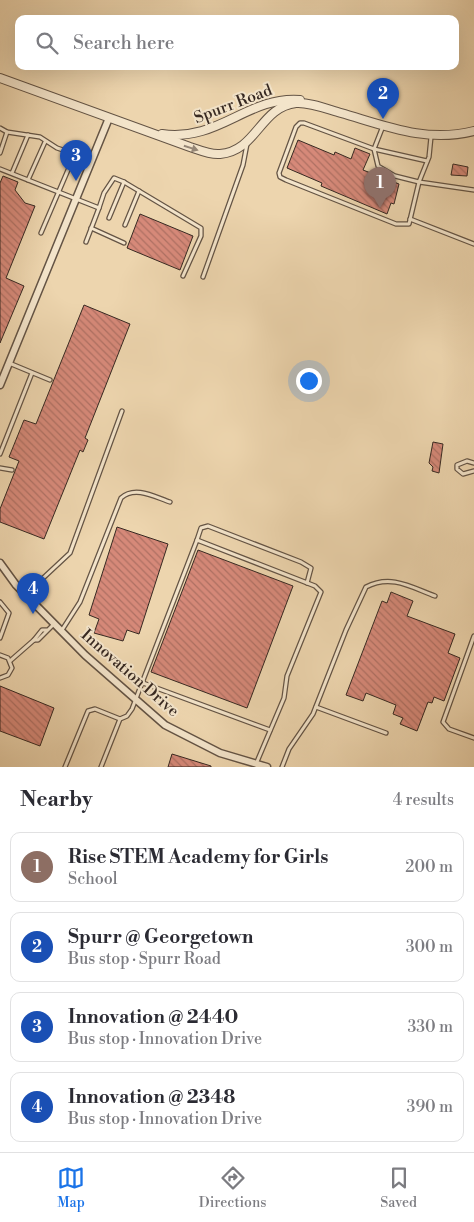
<!DOCTYPE html>
<html lang="en">
<head>
<meta charset="utf-8">
<style>
	body { margin:0; font-family:"Libre Bodoni",serif; background:#f7f7f7; color:#2b2b33 }
	.you { position:absolute; left:308px; top:380px; width:18px; height:18px; margin:-12px; border:4px solid #fff; border-radius:50%; background:#1a73e8; box-shadow:0 0 0 8px #1a73e833 }
	.badge { display:grid; place-items:center; width:32px; height:32px; border-radius:50%; background:#1a73e8; color:#fff; font-size:16px; font-weight:700 }
	.pin { position:absolute; translate:-50% -41px; filter:drop-shadow(0 1px 2px #0008) }
	.pin::after { content:''; position:absolute; top:26px; width:18px; height:15px; background:inherit; clip-path:polygon(0 0,100% 0,50% 100%) }
	.list { margin:0; padding:0; list-style:none }
	h2 { display:flex; justify-content:space-between; align-items:center; height:65px; margin:0; padding:0 20px; font-size:21px }
	h2 small { font-size:16px; font-weight:400; color:#7c7c81 }
	.list li { display:grid; grid-template-columns:32px 1fr auto; gap:15px; align-items:center; box-sizing:border-box; height:70px; margin:0 10px 10px; padding:0 10px; border:1px solid #e1e1e2; border-radius:10px }
	.list b { display:block; font-size:19px; white-space:nowrap }
	.list p { margin:0; font-size:16px; white-space:nowrap; color:#7c7c81 }
	.list em { font-size:16px; font-style:normal; color:#7c7c81 }
	.icon { flex:none; width:28px; height:28px; fill:none; stroke:currentColor; stroke-width:2; stroke-linecap:round; stroke-linejoin:round }
	.map { position:relative; flex:none; width:474px; height:767px; overflow:hidden }
	.search { position:absolute; background:#fff; box-shadow:0 5px 20px #0002; left:15px; right:15px; top:15px; height:55px; display:flex; align-items:center; gap:12px; box-sizing:border-box; padding:0 18px; border-radius:10px; color:#7c7c81; font-size:19px }
	.sheet { height:385px; background:#fff }
	nav { display:flex; justify-content:space-around; align-items:center; box-sizing:border-box; height:70px; border-top:1px solid #e1e1e2; background:#fff; font-size:14px; color:#7c7c81 }
	nav a { display:grid; justify-items:center; gap:2px }
	nav .on { color:#1a73e8 }
	.map>svg:first-child { display:block }
	.building { fill:url(#building-back-hatch); stroke:#372922 }
	.lines { fill:none; stroke-linecap:round; stroke-linejoin:round }
	.service-casing { stroke:#645445; stroke-width:5.5 }
	.minor-casing { stroke:#645445; stroke-width:9 }
	.tertiary-casing { stroke:#645445; stroke-width:10 }
	.service { stroke:#f3e4ca; stroke-width:3 }
	.minor { stroke:#f3e4ca; stroke-width:6 }
	.tertiary { stroke:#f3e4ca; stroke-width:8 }
	.oneway { fill:#958676 }
	.labels { text-anchor:middle; dominant-baseline:central; stroke-width:4; stroke-linejoin:round; paint-order:stroke }
	.street-label { font-size:16px; fill:#372922; stroke:#f3e4ca }
</style>
</head>
<body>
<div class="map">
<svg width="474" height="767" viewBox="0 0 474 767">
	<defs>
		<pattern id="building-back-hatch" width="6" height="6" patternUnits="userSpaceOnUse" patternTransform="scale(1.25)"><rect width="6" height="6" fill="#d68979"/><path d="M-1 5l2 2M0 0l6 6M5-1l2 2" fill="none" stroke="#ae7063"/></pattern>
	</defs>
	<rect width="100%" height="100%" fill="#edd5ae"/>
	<filter id="stains"><feTurbulence type="fractalNoise" baseFrequency=".004" numOctaves="4"/><feColorMatrix values="0 0 0 0 .2 0 0 0 0 .09 0 0 0 0 .02 0 0 0 .5 -.17"/></filter>
	<radialGradient id="worn" r=".72"><stop offset=".6" stop-color="#630" stop-opacity="0"/><stop offset="1" stop-color="#630" stop-opacity=".3"/></radialGradient>
	<g class="building">
		<polygon points="298,140 334,155 335,152 351,159 355,148 370,154 363,170 399,184 394,204 391,203 387,214 321,186 322,183 287,168"/>
		<polygon points="453,164 468,167 467,176 451,175"/>
		<polygon points="3,176 18,182 15,190 25,203 35,206 6,278 24,286 0,343 0,183"/>
		<polygon points="140,214 193,236 180,270 127,248"/>
		<polygon points="84,305 130,324 85,438 88,440 83,452 80,450 44,539 0,522 0,509 19,461 9,457 24,420 36,424"/>
		<polygon points="433,442 443,444 439,473 432,471 433,467 429,463"/>
		<polygon points="117,527 168,544 139,634 127,630 123,641 94,633 99,619 89,615"/>
		<polygon points="198,550 293,586 247,708 151,672"/>
		<polygon points="391,592 413,601 407,616 455,634 448,653 460,658 444,701 434,697 432,703 428,702 417,731 400,724 403,718 393,714 396,705 366,693 363,701 346,695 382,601 387,603"/>
		<polygon points="0,686 54,708 40,746 0,731"/>
		<polygon points="172,754 211,766 211,767 168,767"/>
	</g>
	<g class="lines">
		<g class="service-casing">
			<g id="service">
				<polyline points="383,126 374,149 378,166 395,176 419,182 429,157 431,137"/>
				<polyline points="0,128 7,132 40,137 57,148 72,153 74,156 41,233"/>
				<polyline points="0,153 7,132"/>
				<polyline points="427,161 374,149 304,123 300,123 296,127 279,173 280,177 286,180 396,224 409,224 419,182 474,190"/>
				<polyline points="0,169 99,208 104,193 114,178 124,182 201,228 201,236 183,276"/>
				<polyline points="12,173 28,135"/>
				<polyline points="28,180 45,142"/>
				<polyline points="109,218 124,182"/>
				<polyline points="410,219 474,244"/>
				<polyline points="125,225 139,191"/>
				<polyline points="91,228 124,243"/>
				<polyline points="86,242 99,208"/>
				<polyline points="203,277 243,165 247,144"/>
				<polyline points="9,363 50,380"/>
				<polyline points="0,454 32,373"/>
				<polyline points="474,463 467,461 457,465 457,469 463,474 474,471"/>
				<polyline points="0,468 12,470"/>
				<polyline points="197,540 201,528 208,526 301,562 311,568 307,583"/>
				<polyline points="26,594 70,553 122,411"/>
				<polyline points="0,602 9,613 0,638"/>
				<polyline points="47,630 42,630 34,640 38,640 54,624"/>
				<path d="M62 630 80 602 121 498C135 485 155 497 170 502"/>
				<polyline points="474,636 443,722 449,729 474,738"/>
				<polyline points="0,655 8,658 12,668 8,675 0,678"/>
				<polyline points="10,661 34,640"/>
				<polyline points="143,683 270,730"/>
				<polyline points="316,707 386,733"/>
				<polyline points="65,767 88,711 95,709 120,719"/>
				<polyline points="101,767 120,719 127,716 132,709 197,540 315,586 321,592 287,676 284,698 256,764"/>
				<path d="M282 767 289 749 313 714 346 630 366 587C391 574 411 587 435 596"/>
			</g>
		</g>
		<g class="minor-casing">
			<g id="minor">
				<polyline points="0,385 109,118"/>
				<polyline points="0,563 16,585 85,655 165,725 220,753 267,767"/>
			</g>
		</g>
		<g class="tertiary-casing">
			<g id="tertiary">
				<path d="M0 78 190 147C199 150 210 155 220 154 257 151 260 107 296 103 310 102 327 109 341 113 386 126 426 143 474 131"/>
				<path d="M162 134C219 142 247 96 300 100"/>
			</g>
		</g>
		<use href="#service" class="service"/>
		<use href="#minor" class="minor"/>
		<use href="#tertiary" class="tertiary"/>
	</g>
	<defs><path id="oneway-solid" d="M-6-.8H1V-3.2L6.5 0L1 3.2V.8H-6Z" transform="scale(1.25)"/></defs>
	<use class="oneway" href="#oneway-solid" transform="translate(191 148) rotate(18)"/>
	<g class="labels">
		<g class="street-label">
			<text transform="translate(233 104) rotate(-21)">Spurr Road</text>
			<text transform="translate(130 673) rotate(41)">Innovation Drive</text>
		</g>
	</g>
	<rect width="100%" height="100%" filter="url(#stains)"/>
	<rect width="100%" height="100%" fill="url(#worn)"/>
</svg>
<div class="you"></div>
<div class="pin badge" style="left:380px;top:208px;background:#8d6e63">1</div>
<div class="pin badge" style="left:383px;top:119px;background:#1a4fb4">2</div>
<div class="pin badge" style="left:76px;top:181px;background:#1a4fb4">3</div>
<div class="pin badge" style="left:33px;top:614px;background:#1a4fb4">4</div>
<div class="search"><svg class="icon" aria-label="search" viewBox="0 0 24 24"><circle cx="10" cy="10" r="6"/><path d="M15 15l6 6"/></svg>Search here</div>
</div>
<section class="sheet">
<h2>Nearby<small>4 results</small></h2>
<ul class="list">
<li><span class="badge" style="background:#8d6e63">1</span><div><b>Rise STEM Academy for Girls</b><p>School</p></div><em>200 m</em></li>
<li><span class="badge" style="background:#1a4fb4">2</span><div><b>Spurr @ Georgetown</b><p>Bus stop · Spurr Road</p></div><em>300 m</em></li>
<li><span class="badge" style="background:#1a4fb4">3</span><div><b>Innovation @ 2440</b><p>Bus stop · Innovation Drive</p></div><em>330 m</em></li>
<li><span class="badge" style="background:#1a4fb4">4</span><div><b>Innovation @ 2348</b><p>Bus stop · Innovation Drive</p></div><em>390 m</em></li>
</ul>
</section>
<nav>
<a class="on"><svg class="icon" aria-label="map" viewBox="0 0 24 24"><path d="M3 6l6-2 6 2 6-2v14l-6 2-6-2-6 2zM9 4v14M15 6v14"/></svg>Map</a>
<a><svg class="icon" aria-label="directions" viewBox="0 0 24 24"><path d="M12 3l9 9-9 9-9-9zM9 14v-3h6M13 9l2 2-2 2"/></svg>Directions</a>
<a><svg class="icon" aria-label="saved" viewBox="0 0 24 24"><path d="M7 4h10v16l-5-4-5 4z"/></svg>Saved</a>
</nav>
</body>
</html>
